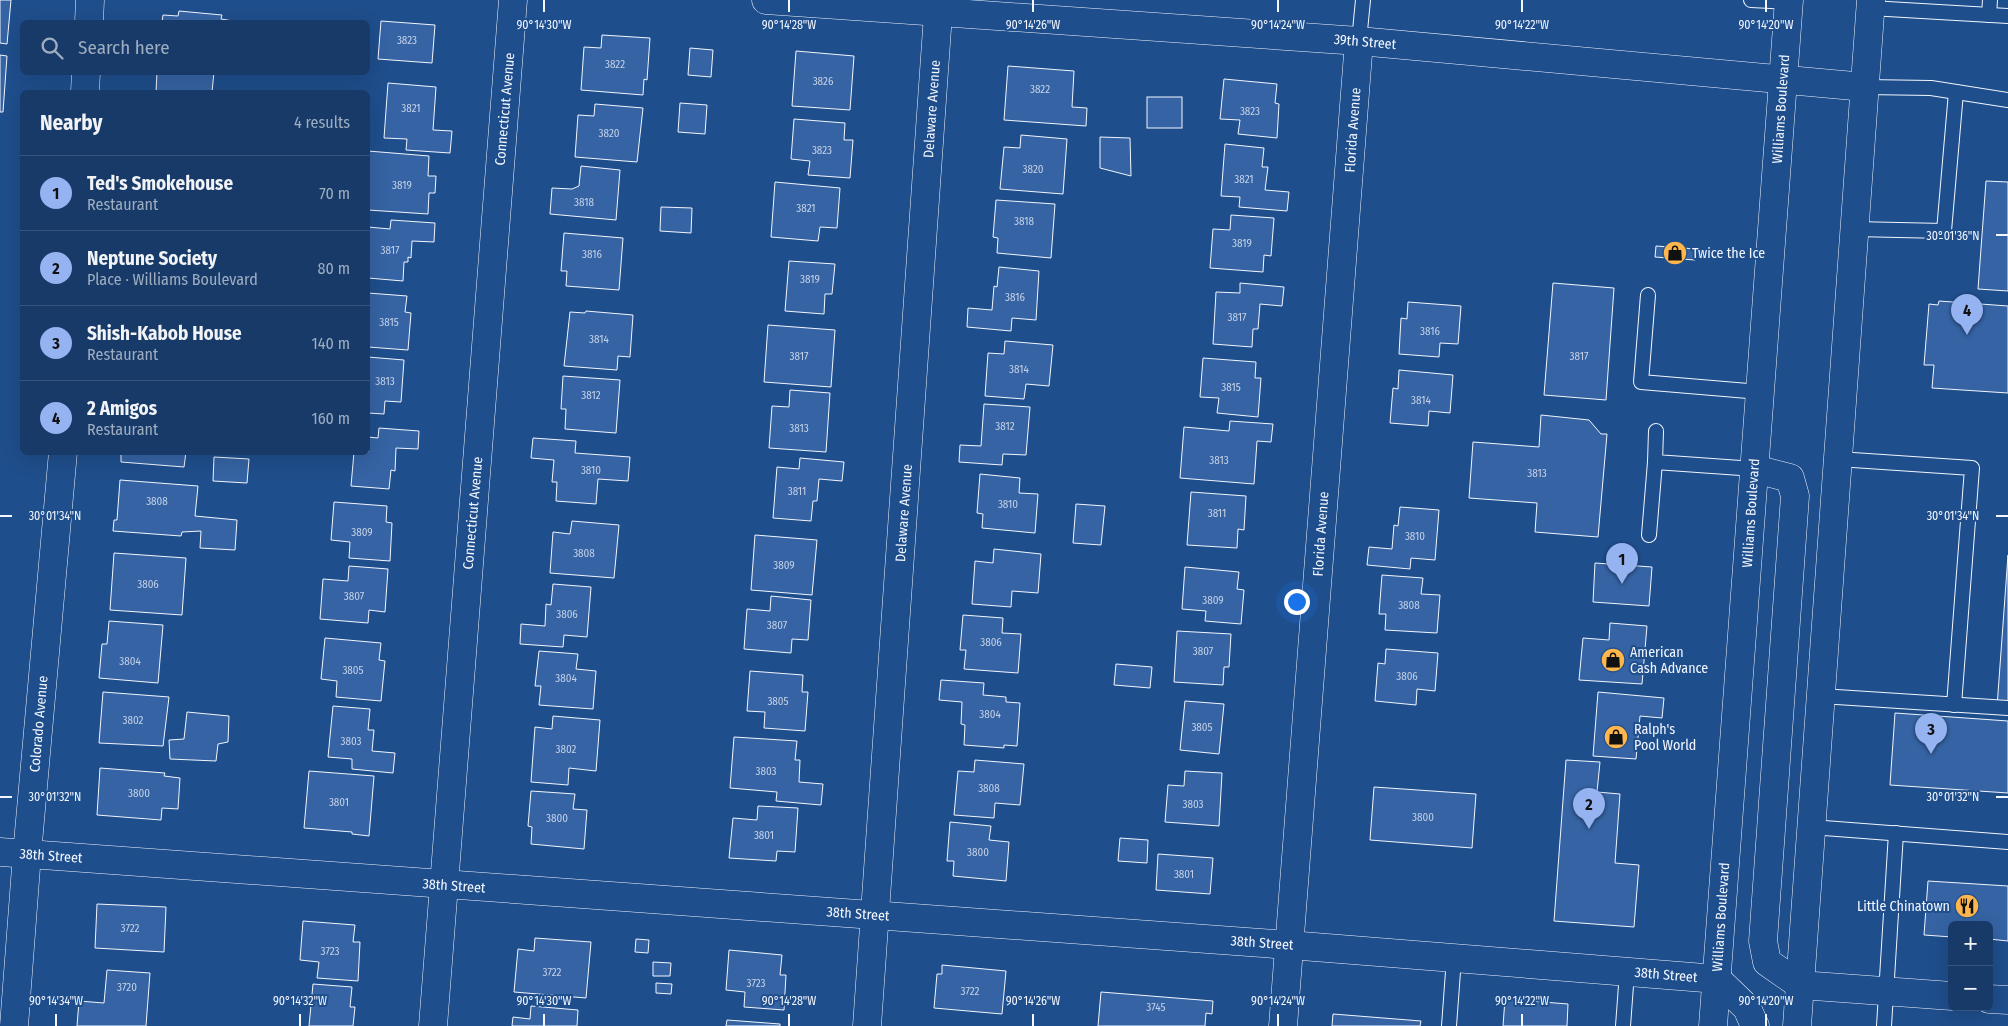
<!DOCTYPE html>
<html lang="en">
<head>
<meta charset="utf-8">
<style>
	body { margin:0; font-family:"Fira Sans Condensed",sans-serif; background:#20416f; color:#f1f3f6 }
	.controls { position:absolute; right:15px; bottom:15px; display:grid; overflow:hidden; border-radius:8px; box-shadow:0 5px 20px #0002 }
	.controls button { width:45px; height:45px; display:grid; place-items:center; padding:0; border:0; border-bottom:1px solid #36547d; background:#173a69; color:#f1f3f6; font:25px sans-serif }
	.you { position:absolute; left:1296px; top:601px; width:18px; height:18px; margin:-12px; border:4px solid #fff; border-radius:50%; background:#1a73e8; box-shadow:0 0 0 8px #1a73e833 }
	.badge { display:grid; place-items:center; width:32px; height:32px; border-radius:50%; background:#95b2f1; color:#111; font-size:16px; font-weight:700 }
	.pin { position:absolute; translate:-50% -41px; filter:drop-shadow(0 1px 2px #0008) }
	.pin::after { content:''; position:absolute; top:26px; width:18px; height:15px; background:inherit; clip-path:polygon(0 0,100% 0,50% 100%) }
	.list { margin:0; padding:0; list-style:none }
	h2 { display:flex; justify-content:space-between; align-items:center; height:65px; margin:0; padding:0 20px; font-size:21px }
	h2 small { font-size:16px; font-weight:400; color:#9eadc0 }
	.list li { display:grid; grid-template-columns:32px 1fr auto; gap:15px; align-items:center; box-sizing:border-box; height:75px; padding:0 20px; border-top:1px solid #36547d }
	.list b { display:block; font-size:19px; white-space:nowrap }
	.list p { margin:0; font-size:16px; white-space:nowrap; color:#9eadc0 }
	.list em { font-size:16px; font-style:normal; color:#9eadc0 }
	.icon { flex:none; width:28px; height:28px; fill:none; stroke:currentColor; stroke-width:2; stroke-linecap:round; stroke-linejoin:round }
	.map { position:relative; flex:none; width:2008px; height:1026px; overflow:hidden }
	.search { position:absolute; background:#173a69; box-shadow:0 5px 20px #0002; left:20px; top:20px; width:350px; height:55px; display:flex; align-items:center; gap:12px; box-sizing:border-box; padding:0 18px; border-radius:8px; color:#9eadc0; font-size:19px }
	.panel { position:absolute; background:#173a69; box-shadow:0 5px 20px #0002; left:20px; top:90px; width:350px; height:365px; border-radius:8px }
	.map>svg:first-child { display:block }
	.building { fill:#3563a3; stroke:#f2f6ff }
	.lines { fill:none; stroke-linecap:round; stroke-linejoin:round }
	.lane-casing { stroke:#f2f6ff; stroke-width:16 }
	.street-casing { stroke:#f2f6ff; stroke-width:29 }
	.secondary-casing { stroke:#f2f6ff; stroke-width:29 }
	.lane { stroke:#1f4e8c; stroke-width:14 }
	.street { stroke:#1f4e8c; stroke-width:28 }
	.secondary { stroke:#1f4e8c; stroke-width:28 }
	.ticks { fill:none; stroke:#f2f6ff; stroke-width:2 }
	.labels { text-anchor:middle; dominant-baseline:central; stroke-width:4; stroke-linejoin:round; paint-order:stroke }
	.number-label { font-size:11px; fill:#c3d1e8 }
	.street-label { font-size:14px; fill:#f2f6ff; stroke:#1f4e8c }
	.poi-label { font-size:14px; fill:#f2f6ff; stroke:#1f4e8c; text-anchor:start }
	.ticks-label { font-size:12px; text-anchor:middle; fill:#f2f6ff; stroke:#1f4e8c; stroke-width:4; stroke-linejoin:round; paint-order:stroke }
</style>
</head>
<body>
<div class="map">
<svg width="2008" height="1026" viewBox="0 0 2008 1026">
	<rect width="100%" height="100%" fill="#1f4e8c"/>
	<g class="building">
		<polygon points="0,0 11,0 7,44 0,43"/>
		<polygon points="179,11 222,15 221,19 233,21 233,22 162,22 163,15 178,16"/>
		<polygon points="381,21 435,25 432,63 378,59"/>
		<polygon points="602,35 650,38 647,80 644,79 643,95 581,90 584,47 601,48"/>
		<polygon points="690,48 713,50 711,77 688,75"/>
		<polygon points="796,51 854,56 850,110 792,106"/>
		<polygon points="0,55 7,56 3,112 0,112"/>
		<polygon points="1008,66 1074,71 1072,107 1087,108 1086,126 1004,120"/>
		<polygon points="157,72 214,72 212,92 156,92"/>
		<polygon points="1224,79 1277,84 1275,103 1279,104 1277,138 1238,134 1240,120 1220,119"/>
		<polygon points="388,83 436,87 433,130 452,131 450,153 406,150 407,139 384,138"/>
		<rect x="1147" y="97" width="35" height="31"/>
		<polygon points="680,103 707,105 705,134 678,132"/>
		<polygon points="595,104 643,108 637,162 575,157 578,115 594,116"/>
		<polygon points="794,119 845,123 844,140 853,140 850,178 808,175 810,161 791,159"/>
		<polygon points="1021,135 1067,139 1063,194 1000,189 1004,147 1020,148"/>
		<polygon points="1100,137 1130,138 1131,176 1100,168"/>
		<polygon points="1225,144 1264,148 1262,167 1268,167 1265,190 1289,192 1287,211 1239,207 1240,197 1221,196"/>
		<polygon points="368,151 429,156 428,176 436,176 435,193 429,193 428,214 368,210"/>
		<polygon points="581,166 620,170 616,220 550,214 552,188 572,189 579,186"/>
		<polygon points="1986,181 2008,182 2008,291 1978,289"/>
		<polygon points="775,182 840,188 837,228 820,227 818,241 771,237"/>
		<polygon points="996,200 1055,204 1051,258 997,253 998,238 993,237"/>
		<polygon points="661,207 692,208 691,233 660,231"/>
		<polygon points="1231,215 1274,218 1271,256 1264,255 1263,272 1210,268 1213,229 1230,230"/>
		<polygon points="391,220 435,223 434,242 412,241 411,258 408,257 408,262 404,262 403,281 368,278 368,227 390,229"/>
		<polygon points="564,233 623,238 619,290 566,286 567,271 561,271"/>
		<polygon points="1656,246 1696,249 1695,260 1655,257"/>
		<polygon points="789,261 835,264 832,294 825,294 824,314 785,311"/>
		<polygon points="999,267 1039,271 1036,320 1012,318 1011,331 967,327 968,308 992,310 994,286 997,287"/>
		<polygon points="1240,283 1284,287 1282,306 1260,304 1258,329 1253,329 1252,347 1213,344 1216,292 1240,293"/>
		<polygon points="1553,283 1614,288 1606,400 1544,395"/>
		<polygon points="368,293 407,296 405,312 411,313 408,350 368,347"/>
		<polygon points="1939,301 2008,306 2008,393 1932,388 1934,365 1924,365 1929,304 1938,305"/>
		<polygon points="1408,302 1461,306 1458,344 1440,343 1439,357 1399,354 1401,318 1407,319"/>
		<polygon points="586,311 633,315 630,357 618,356 617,370 564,366 570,312 585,313"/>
		<polygon points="768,325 835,330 831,387 764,382"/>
		<polygon points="1005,341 1053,345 1049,386 1026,384 1024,399 985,396 988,353 1004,354"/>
		<polygon points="368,357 404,360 401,402 385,401 384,414 368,413"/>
		<polygon points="1203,358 1256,362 1255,378 1261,378 1258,417 1217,413 1219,398 1200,397"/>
		<polygon points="1399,370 1453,375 1450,413 1429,411 1428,426 1390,423 1393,388 1398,389"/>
		<polygon points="563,376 620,380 616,433 565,429 566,409 561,409"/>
		<polygon points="790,390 830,393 826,452 769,448 772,406 789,407"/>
		<polygon points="984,404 1030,407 1026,455 1003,454 1002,465 959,462 960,445 981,446"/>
		<polygon points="1541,415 1589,420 1601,434 1607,434 1598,537 1535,532 1537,503 1469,498 1473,442 1539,447"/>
		<polygon points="1230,421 1273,424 1271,442 1257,441 1254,484 1180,478 1184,427 1229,431"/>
		<polygon points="379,428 419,431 418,449 396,448 395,471 391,470 389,489 351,486 354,452 368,452 368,437 378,438"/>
		<polygon points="533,438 576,441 575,453 630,457 628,481 598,479 596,504 556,501 557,482 552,482 554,460 531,458"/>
		<polygon points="121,452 186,452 184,467 121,462"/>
		<polygon points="214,457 249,459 247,483 213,481"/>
		<polygon points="800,458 844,462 842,481 819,479 817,501 813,501 811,521 773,518 777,467 799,469"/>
		<polygon points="980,474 1020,478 1019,493 1038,494 1035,533 982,528 983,514 977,513"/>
		<polygon points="120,480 198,486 195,516 237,520 235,550 200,548 201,531 182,532 181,536 113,531 114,520 117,520"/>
		<polygon points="1191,492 1246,496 1244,530 1238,529 1237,548 1187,545"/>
		<polygon points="334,502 387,506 386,522 392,523 390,561 349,558 350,542 331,540"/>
		<polygon points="1076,504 1105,506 1101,545 1073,543"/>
		<polygon points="1400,507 1439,510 1435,560 1411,558 1410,569 1367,565 1369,547 1392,549 1394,525 1398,526"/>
		<polygon points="572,521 619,525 614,578 550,573 553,532 570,534"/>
		<polygon points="755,535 817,540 812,595 751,590"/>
		<polygon points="994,549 1041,554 1038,593 1012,591 1011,607 972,604 975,561 993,563"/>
		<polygon points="114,553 186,558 182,615 110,610"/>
		<polygon points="2008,555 2008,707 1997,707"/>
		<polygon points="1595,563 1652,567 1649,606 1593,602"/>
		<polygon points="349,566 388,569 385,612 369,610 368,623 320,619 323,579 348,581"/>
		<polygon points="1185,567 1239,572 1237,589 1244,590 1241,624 1205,621 1206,611 1182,609"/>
		<polygon points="1382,575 1423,578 1421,594 1440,595 1437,633 1385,630 1386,614 1379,614"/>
		<polygon points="553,584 591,587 587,637 564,635 563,647 520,644 521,624 545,626 546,604 551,605"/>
		<polygon points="771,596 811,600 808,640 792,639 791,653 744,649 747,609 770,611"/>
		<polygon points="963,615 1003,618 1002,633 1021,634 1018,673 964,669 966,650 960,650"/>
		<polygon points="109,621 163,625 158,683 99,678 102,644 107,644"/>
		<polygon points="1610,623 1647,626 1642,684 1579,680 1583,638 1609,640"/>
		<polygon points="1177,631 1231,634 1229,667 1224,667 1223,685 1174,682"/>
		<polygon points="325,638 381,643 379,660 385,661 381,701 336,697 337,681 321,679"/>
		<polygon points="1386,649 1438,653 1435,691 1417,689 1416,705 1375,701 1378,663 1385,664"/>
		<polygon points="539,651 578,654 576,669 596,671 593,709 539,705 541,686 535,686"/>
		<polygon points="1116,664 1152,667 1150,688 1114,685"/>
		<polygon points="750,671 803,675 802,692 808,692 805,731 764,728 765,712 747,711"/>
		<polygon points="941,680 984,683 983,695 1006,697 1006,702 1020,703 1017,746 1004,745 1004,748 964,745 965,725 961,724 962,702 939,700"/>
		<polygon points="103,692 169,697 163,746 99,743"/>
		<polygon points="1598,692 1664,698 1662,718 1640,716 1636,759 1593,756"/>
		<polygon points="1185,701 1224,704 1219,754 1180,750"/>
		<polygon points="333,706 370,709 368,730 374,730 372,751 395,753 393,773 352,769 352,759 328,757"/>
		<polygon points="187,712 229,716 228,742 218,744 216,761 170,759 169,740 184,739"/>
		<polygon points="1895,713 2008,721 2008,793 1890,785"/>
		<polygon points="553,716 600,720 596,771 569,768 568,785 531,782 535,727 552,729"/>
		<polygon points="734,737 797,741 795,760 800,760 799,782 823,784 821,805 776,801 777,792 730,788"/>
		<polygon points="975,760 1024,764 1020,805 995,803 994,818 954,815 958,771 974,772"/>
		<polygon points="1566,760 1600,762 1597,792 1620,794 1615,863 1639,865 1634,927 1554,921"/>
		<polygon points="100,768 165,773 164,776 180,778 178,809 162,808 161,820 97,815"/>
		<polygon points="309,771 374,776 369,836 352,834 352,832 304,828"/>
		<polygon points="1185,771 1222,773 1219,826 1165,822 1168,785 1184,786"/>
		<polygon points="1374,787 1476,794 1472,848 1370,840"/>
		<polygon points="531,791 575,794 573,809 587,810 584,849 531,844 532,827 528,826"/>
		<polygon points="758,806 798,808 795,852 777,851 776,861 729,858 733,818 757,820"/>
		<polygon points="950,822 991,826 989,840 1009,842 1006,881 953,876 954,861 947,861"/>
		<polygon points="1120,838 1148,840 1147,863 1118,861"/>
		<polygon points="1158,854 1213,858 1210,894 1156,890"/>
		<polygon points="1928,881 2008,886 2008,941 1989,939 1989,925 1952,925 1952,937 1924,935"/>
		<polygon points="97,904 166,907 164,952 95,948"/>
		<polygon points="303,921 355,925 353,942 360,942 358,981 317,978 319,962 300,960"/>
		<polygon points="535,938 591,942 586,998 514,992 518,949 534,951"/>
		<polygon points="636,939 649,940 648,953 635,952"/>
		<polygon points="729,950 782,955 780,975 786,975 784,1010 744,1007 745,992 726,990"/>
		<polygon points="653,962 671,963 670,976 653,976"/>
		<polygon points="942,965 1006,971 1002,1014 934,1008 937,974 942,974"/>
		<polygon points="107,970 150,973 146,1026 77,1026 79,1001 104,1003"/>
		<polygon points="656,983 672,984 671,994 656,993"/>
		<polygon points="313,984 352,987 350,1007 355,1007 353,1026 309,1026"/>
		<polygon points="1101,992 1213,1001 1212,1014 1206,1013 1205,1026 1098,1026"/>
		<polygon points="1505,999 1568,1004 1567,1026 1503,1026"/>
		<polygon points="531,1006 578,1010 577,1026 512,1026 513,1017 530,1019"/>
		<polygon points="1333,1014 1421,1021 1420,1026 1332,1026"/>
		<polygon points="727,1020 780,1024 780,1026 726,1026"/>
	</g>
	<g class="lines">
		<g class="lane-casing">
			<g id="lane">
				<polyline points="1751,0 1789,2"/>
				<polyline points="1870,8 2008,16"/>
				<polyline points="1989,15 1990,0"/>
				<polyline points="1359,41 1363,0"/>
				<polyline points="1865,87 1931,88 2008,100"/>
				<polyline points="1854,229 1944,231 1956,92"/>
				<polyline points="1648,295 1641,382 1760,392"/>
				<polyline points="1656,431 1655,462 1755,469"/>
				<polyline points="1838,459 1972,468 1954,705"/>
				<polyline points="1649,535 1655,462"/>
				<polyline points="1821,696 2008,708"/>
				<polyline points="1811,827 2008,842"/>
				<polyline points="1449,1026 1454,958"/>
				<polyline points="1623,1026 1627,972"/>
				<polyline points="1884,1026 1896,833"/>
			</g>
		</g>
		<g class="street-casing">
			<g id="street">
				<polyline points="766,0 1359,41 1865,87"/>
				<polyline points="89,22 90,0"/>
				<polyline points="85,92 86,72"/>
				<polyline points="0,852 1289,945 1717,979"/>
				<polyline points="1800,985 1952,996"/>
				<polyline points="1989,999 2008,1000"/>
				<polyline points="14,1026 27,854 63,452"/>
				<polyline points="433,1026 513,0"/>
				<polyline points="867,1026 939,0"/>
				<polyline points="1283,1026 1359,41"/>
			</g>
		</g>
		<g class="secondary-casing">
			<g id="secondary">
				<polyline points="1755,469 1790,478 1795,496 1763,941 1767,962 1800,985"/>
				<polyline points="1717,979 1747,1008 1755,1026"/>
				<polyline points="1713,1026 1789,0"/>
				<polyline points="1797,1026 1871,0"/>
			</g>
		</g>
		<use href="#lane" class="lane"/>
		<use href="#street" class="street"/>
		<use href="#secondary" class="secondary"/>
	</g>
	<path class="ticks" d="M544 0V12M789 0V12M1033 0V12M1278 0V12M1522 0V12M1766 0V12M1996 235H2008M0 516H12M1996 516H2008M0 797H12M1996 797H2008M56 1014V1026M300 1014V1026M544 1014V1026M789 1014V1026M1033 1014V1026M1278 1014V1026M1522 1014V1026M1766 1014V1026"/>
	<defs>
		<g id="shop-disc" transform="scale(1.25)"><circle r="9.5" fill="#ffb74d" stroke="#1f4e8c"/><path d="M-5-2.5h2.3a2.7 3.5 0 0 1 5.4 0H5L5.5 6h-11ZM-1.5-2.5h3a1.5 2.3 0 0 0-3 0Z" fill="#111"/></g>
		<g id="restaurant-disc" transform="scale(1.25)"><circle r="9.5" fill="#ffb74d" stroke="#1f4e8c"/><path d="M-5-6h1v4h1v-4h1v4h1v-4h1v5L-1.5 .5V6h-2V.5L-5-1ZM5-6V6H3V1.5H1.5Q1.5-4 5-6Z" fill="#111"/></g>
	</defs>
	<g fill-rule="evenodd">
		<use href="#shop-disc" x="1675" y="253"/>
		<use href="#shop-disc" x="1613" y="660"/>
		<use href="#shop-disc" x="1616" y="737"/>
		<use href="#restaurant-disc" x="1967" y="906"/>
	</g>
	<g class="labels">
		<g class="number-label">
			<text x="407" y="40">3823</text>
			<text x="615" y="64">3822</text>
			<text x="823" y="81">3826</text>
			<text x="1040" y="89">3822</text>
			<text x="411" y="108">3821</text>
			<text x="1250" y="111">3823</text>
			<text x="609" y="133">3820</text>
			<text x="822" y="150">3823</text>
			<text x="1033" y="169">3820</text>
			<text x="1244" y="179">3821</text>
			<text x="402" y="185">3819</text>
			<text x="584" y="202">3818</text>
			<text x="806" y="208">3821</text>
			<text x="1024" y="221">3818</text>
			<text x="1242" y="243">3819</text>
			<text x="390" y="250">3817</text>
			<text x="592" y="254">3816</text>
			<text x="810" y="279">3819</text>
			<text x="1015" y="297">3816</text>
			<text x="1237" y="317">3817</text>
			<text x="389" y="322">3815</text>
			<text x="1430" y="331">3816</text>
			<text x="599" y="339">3814</text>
			<text x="799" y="356">3817</text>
			<text x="1579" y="356">3817</text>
			<text x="1019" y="369">3814</text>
			<text x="385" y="381">3813</text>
			<text x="1231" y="387">3815</text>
			<text x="591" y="395">3812</text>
			<text x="1421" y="400">3814</text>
			<text x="1005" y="426">3812</text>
			<text x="799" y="428">3813</text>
			<text x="1219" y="460">3813</text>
			<text x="591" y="470">3810</text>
			<text x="1537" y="473">3813</text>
			<text x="797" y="491">3811</text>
			<text x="157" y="501">3808</text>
			<text x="1008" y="504">3810</text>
			<text x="1217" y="513">3811</text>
			<text x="362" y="532">3809</text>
			<text x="1415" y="536">3810</text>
			<text x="584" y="553">3808</text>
			<text x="784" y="565">3809</text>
			<text x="148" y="584">3806</text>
			<text x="354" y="596">3807</text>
			<text x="1213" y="600">3809</text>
			<text x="1409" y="605">3808</text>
			<text x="567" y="614">3806</text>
			<text x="777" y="625">3807</text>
			<text x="991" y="642">3806</text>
			<text x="1203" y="651">3807</text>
			<text x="130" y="661">3804</text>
			<text x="353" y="670">3805</text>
			<text x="1407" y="676">3806</text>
			<text x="566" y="678">3804</text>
			<text x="778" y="701">3805</text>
			<text x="990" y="714">3804</text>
			<text x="133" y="720">3802</text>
			<text x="1202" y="727">3805</text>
			<text x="351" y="741">3803</text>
			<text x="566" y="749">3802</text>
			<text x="766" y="771">3803</text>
			<text x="989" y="788">3808</text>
			<text x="139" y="793">3800</text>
			<text x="339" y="802">3801</text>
			<text x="1193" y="804">3803</text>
			<text x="1423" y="817">3800</text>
			<text x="557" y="818">3800</text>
			<text x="764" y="835">3801</text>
			<text x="978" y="852">3800</text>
			<text x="1184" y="874">3801</text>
			<text x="130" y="928">3722</text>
			<text x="330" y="951">3723</text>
			<text x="552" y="972">3722</text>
			<text x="756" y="983">3723</text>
			<text x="127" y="987">3720</text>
			<text x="970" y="991">3722</text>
			<text x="1156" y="1007">3745</text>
		</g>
		<g class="street-label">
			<text transform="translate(1365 42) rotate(5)">39th Street</text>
			<text transform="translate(505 109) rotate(-85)">Connecticut Avenue</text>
			<text transform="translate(932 109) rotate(-86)">Delaware Avenue</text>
			<text transform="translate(1781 109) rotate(-86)">Williams Boulevard</text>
			<text transform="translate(1353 130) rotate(-86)">Florida Avenue</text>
			<text transform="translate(473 513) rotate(-85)">Connecticut Avenue</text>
			<text transform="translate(904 513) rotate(-86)">Delaware Avenue</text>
			<text transform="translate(1751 513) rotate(-86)">Williams Boulevard</text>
			<text transform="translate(1321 534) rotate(-86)">Florida Avenue</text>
			<text transform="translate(39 724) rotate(-85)">Colorado Avenue</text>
			<text transform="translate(51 856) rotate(4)">38th Street</text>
			<text transform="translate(454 886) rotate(4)">38th Street</text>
			<text transform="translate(858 914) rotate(4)">38th Street</text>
			<text transform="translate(1721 917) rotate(-86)">Williams Boulevard</text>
			<text transform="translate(1262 943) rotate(4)">38th Street</text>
			<text transform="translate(1666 975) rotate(5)">38th Street</text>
		</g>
		<g class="poi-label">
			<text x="1692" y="253">Twice the Ice</text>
			<text x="1630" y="652">American<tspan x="1630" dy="16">Cash Advance</tspan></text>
			<text x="1634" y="729">Ralph's<tspan x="1634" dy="16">Pool World</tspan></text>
			<text x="1950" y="906" text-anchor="end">Little Chinatown</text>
		</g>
	</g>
	<g class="ticks-label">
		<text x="544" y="29">90°14'30"W</text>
		<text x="789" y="29">90°14'28"W</text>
		<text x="1033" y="29">90°14'26"W</text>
		<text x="1278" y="29">90°14'24"W</text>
		<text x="1522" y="29">90°14'22"W</text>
		<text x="1766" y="29">90°14'20"W</text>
		<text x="1953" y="240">30°01'36"N</text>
		<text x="55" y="520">30°01'34"N</text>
		<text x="1953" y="520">30°01'34"N</text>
		<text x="55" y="801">30°01'32"N</text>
		<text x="1953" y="801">30°01'32"N</text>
		<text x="56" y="1005">90°14'34"W</text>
		<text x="300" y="1005">90°14'32"W</text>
		<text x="544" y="1005">90°14'30"W</text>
		<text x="789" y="1005">90°14'28"W</text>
		<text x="1033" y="1005">90°14'26"W</text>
		<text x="1278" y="1005">90°14'24"W</text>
		<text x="1522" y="1005">90°14'22"W</text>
		<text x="1766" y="1005">90°14'20"W</text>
	</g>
</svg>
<div class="controls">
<button>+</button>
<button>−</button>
</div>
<div class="you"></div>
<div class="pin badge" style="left:1622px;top:584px">1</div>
<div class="pin badge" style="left:1589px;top:829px">2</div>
<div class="pin badge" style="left:1931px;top:754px">3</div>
<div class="pin badge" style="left:1967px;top:335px">4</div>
<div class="search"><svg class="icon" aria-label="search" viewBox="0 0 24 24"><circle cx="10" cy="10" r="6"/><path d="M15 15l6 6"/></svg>Search here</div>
<section class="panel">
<h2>Nearby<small>4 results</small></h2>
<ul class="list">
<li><span class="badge">1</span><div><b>Ted's Smokehouse</b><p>Restaurant</p></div><em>70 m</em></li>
<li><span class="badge">2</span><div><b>Neptune Society</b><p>Place · Williams Boulevard</p></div><em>80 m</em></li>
<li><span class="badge">3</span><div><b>Shish-Kabob House</b><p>Restaurant</p></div><em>140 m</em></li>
<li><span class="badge">4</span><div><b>2 Amigos</b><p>Restaurant</p></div><em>160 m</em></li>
</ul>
</section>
</div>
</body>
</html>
